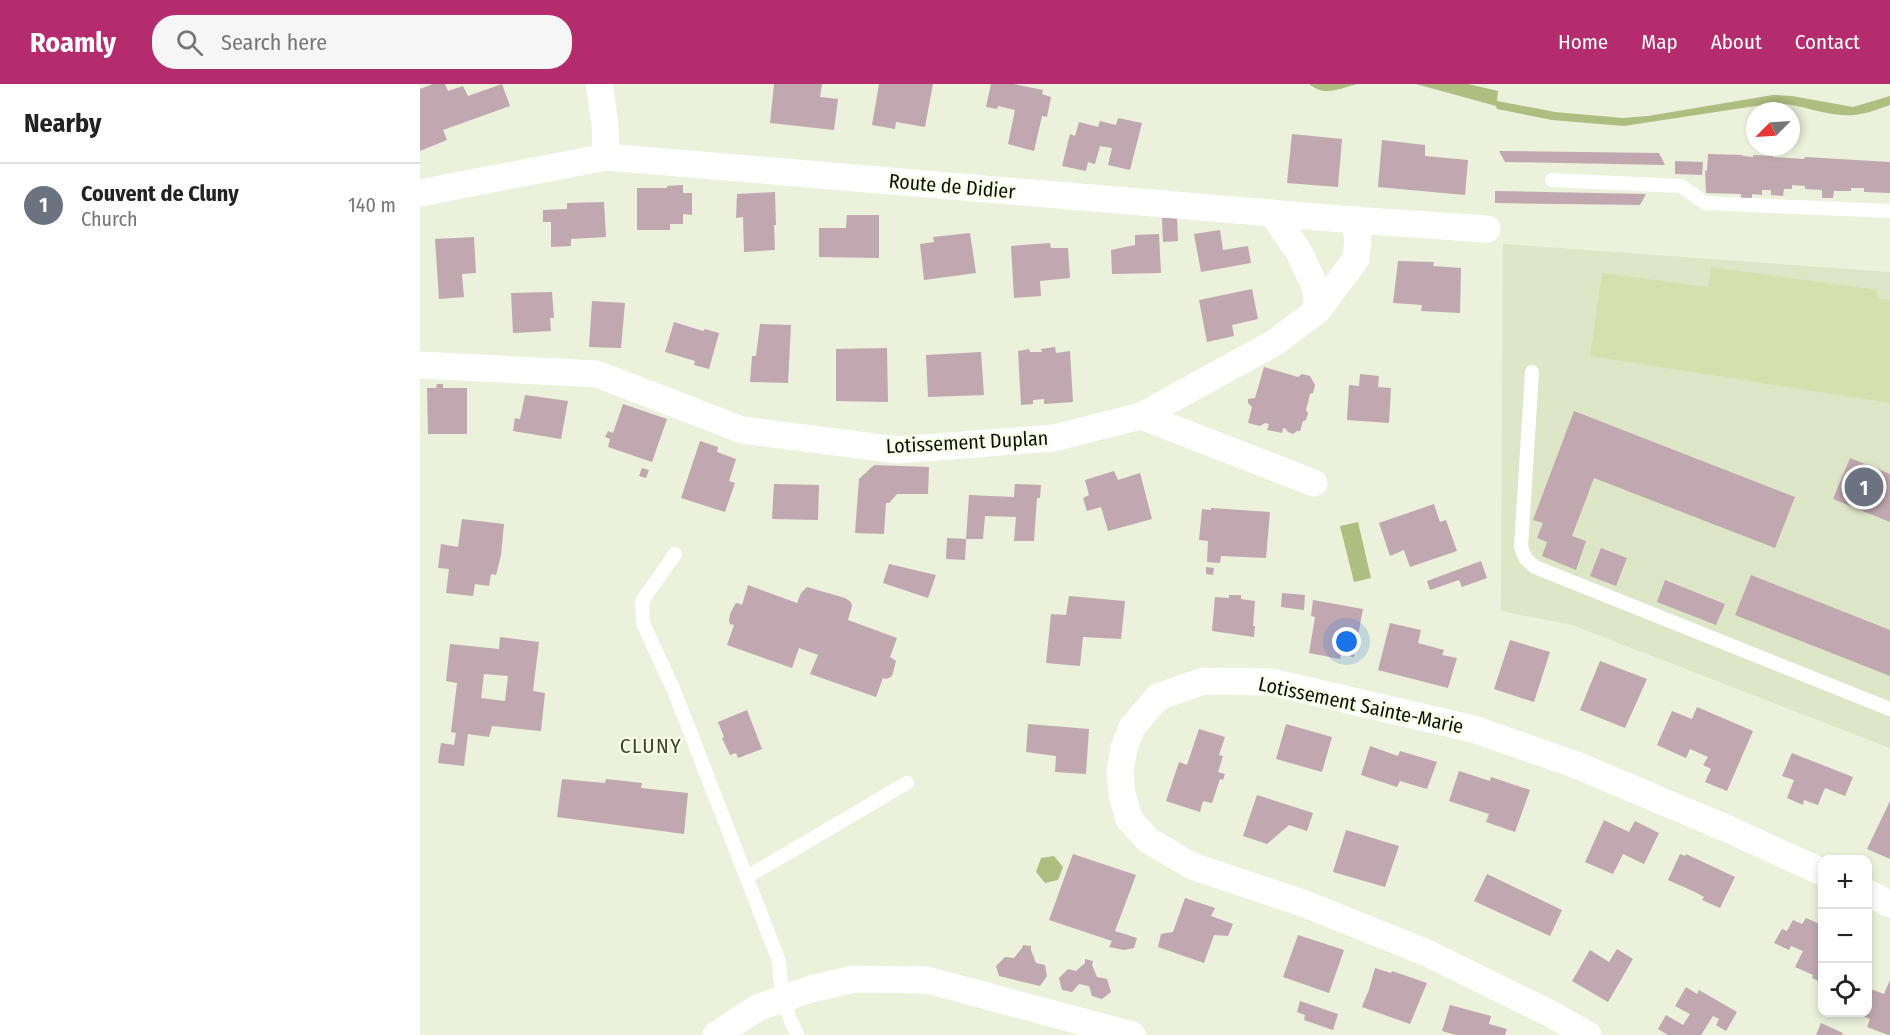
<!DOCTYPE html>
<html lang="en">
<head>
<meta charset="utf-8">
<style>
	body { margin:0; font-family:"Fira Sans Condensed",sans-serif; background:#f6f6f6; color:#222 }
	.controls { position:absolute; right:18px; bottom:18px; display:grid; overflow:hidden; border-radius:12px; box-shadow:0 3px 9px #0003 }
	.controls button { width:54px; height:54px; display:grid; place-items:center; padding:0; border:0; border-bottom:2px solid #e0e0e0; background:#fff; color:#222; font:30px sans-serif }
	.compass { position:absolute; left:1326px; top:18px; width:54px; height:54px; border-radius:50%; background:#fff; box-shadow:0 3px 9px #0003; rotate:246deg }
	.you { position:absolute; left:927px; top:558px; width:21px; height:21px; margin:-15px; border:4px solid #fff; border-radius:50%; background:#1a73e8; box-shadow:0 0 0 9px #1a73e833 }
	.badge { display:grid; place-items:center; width:39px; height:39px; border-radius:50%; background:#b42c6d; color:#fff; font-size:20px; font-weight:700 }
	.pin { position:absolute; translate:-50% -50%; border:3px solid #fff; box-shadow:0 2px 6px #0006 }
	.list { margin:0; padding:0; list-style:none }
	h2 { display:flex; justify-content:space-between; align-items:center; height:78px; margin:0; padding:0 24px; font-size:26px }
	h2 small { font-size:20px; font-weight:400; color:#767676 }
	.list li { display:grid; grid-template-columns:39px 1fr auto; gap:18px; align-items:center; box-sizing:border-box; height:84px; padding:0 24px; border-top:2px solid #e0e0e0 }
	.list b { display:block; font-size:22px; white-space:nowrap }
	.list p { margin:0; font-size:20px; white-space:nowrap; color:#767676 }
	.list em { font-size:20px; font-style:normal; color:#767676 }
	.icon { flex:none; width:33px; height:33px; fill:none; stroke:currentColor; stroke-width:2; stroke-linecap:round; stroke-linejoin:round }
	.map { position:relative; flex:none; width:1470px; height:951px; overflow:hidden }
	header { display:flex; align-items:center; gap:36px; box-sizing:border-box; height:84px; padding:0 30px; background:#b42c6d; color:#fff }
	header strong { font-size:28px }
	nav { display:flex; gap:33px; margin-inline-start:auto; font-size:21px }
	.search { width:420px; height:54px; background:#f6f6f6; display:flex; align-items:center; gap:15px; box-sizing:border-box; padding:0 21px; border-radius:24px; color:#767676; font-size:22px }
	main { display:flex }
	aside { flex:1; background:#fff }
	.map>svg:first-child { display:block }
	.built { fill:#dee6c8 }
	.green { fill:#d4e1af }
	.water { fill:#aebd80 }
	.building { fill:#c1a8b0; fill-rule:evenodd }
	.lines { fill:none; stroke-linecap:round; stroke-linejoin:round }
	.service { stroke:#fff; stroke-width:14 }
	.minor { stroke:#fff; stroke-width:27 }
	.labels { text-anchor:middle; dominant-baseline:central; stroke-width:4.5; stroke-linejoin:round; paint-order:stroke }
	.street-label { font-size:20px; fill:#0f1109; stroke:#f8ffe8 }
	.neighbourhood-label { font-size:21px; letter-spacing:1.5px; fill:#3f4431; stroke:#f8ffe8 }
</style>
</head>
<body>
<header>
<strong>Roamly</strong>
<div class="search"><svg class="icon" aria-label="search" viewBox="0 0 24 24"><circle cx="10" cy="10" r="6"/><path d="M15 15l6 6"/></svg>Search here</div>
<nav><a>Home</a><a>Map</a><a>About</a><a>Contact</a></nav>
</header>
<main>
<aside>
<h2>Nearby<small></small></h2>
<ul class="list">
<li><span class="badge" style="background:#6b7280">1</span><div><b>Couvent de Cluny</b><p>Church</p></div><em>140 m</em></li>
</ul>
</aside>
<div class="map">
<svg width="1470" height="951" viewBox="0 0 1470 951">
	<rect width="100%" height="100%" fill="#ebf1da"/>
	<polygon class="built" points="1083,160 1470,188 1470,664 1152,541 1081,527"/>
	<polygon class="green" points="1291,183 1457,206 1458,215 1470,216 1470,319 1170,272 1182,189 1288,203"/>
	<g class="water">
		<path d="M889 0H937C918 5 905 13 889 0Z"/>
		<path d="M996 0H1048L1078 7 1077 17 1135 28 1203 34 1228 32 1353 11 1372 12 1433 23 1470 12V21C1459 25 1445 30 1434 31 1408 33 1382 20 1355 19L1204 42 1132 36 1077 25 1076 22Z"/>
		<polygon points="938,438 951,494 934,498 920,442"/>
		<polygon points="634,772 643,783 638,796 625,799 616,788 621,774"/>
	</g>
	<g class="building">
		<polygon points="13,0 25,0 28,7 43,2 48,12 82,0 90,22 23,46 27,56 0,67 0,5"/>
		<polygon points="354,0 402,0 400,13 418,15 414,46 350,39"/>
		<polygon points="459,0 513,0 505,43 476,38 475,45 452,41"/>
		<polygon points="571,0 594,0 623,6 622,10 631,13 627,33 622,32 614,67 588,60 595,26 578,22 577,25 566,23"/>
		<polygon points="698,34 722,39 710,86 688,81 692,64 680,62 675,80 668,78 666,87 642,82 650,50 655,52 659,38 678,43 680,37 696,41"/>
		<polygon points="872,50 922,55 918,103 867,99"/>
		<polygon points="962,56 1005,61 1005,72 1048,76 1045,111 958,103"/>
		<polygon points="1079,67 1239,69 1245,81 1085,78"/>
		<polygon points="1288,70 1322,71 1323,72 1333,73 1333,71 1353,72 1353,73 1384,75 1385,73 1470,78 1470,109 1444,108 1444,104 1431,104 1431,107 1414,107 1413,114 1402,114 1402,106 1385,105 1385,102 1372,101 1372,105 1364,105 1363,112 1351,111 1351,106 1342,106 1342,111 1332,110 1332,114 1321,114 1321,110 1286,109 1285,86 1287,87"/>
		<polygon points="1255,77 1283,78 1282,91 1255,90"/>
		<polygon points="263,101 263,109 272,109 272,131 263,130 263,140 250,140 250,146 217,146 217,104 247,104 247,102"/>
		<polygon points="1075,107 1126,108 1226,110 1220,121 1075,119"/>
		<polygon points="355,108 356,141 354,141 355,166 324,168 323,133 316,134 317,110"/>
		<polygon points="184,118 186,153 151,155 151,162 131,163 131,138 123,138 123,126 147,125 147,119"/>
		<polygon points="427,131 459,131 459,174 399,173 399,144 426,144"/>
		<polygon points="742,134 757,134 758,157 743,158"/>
		<polygon points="800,146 803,166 828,162 831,179 781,188 774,150"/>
		<polygon points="550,149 556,189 504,196 500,160 514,158 513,153"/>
		<polygon points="739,150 741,189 692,190 691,166 715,161 715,151"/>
		<polygon points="54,153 56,189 42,190 44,213 19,215 15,155"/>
		<polygon points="630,159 631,164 648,164 650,194 620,197 621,212 594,214 591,162"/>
		<polygon points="978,177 1014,178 1013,182 1041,184 1040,229 1001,227 1002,221 973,219"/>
		<polygon points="832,205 838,235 812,241 814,252 787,258 779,216"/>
		<polygon points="132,208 134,234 130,234 131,247 93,249 91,209"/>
		<polygon points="172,217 205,219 201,264 169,263"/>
		<polygon points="254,238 283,247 285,245 299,249 289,285 274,281 275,277 245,268"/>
		<polygon points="340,240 371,241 368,299 330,298 332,272 336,272"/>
		<polygon points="635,263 636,269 650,267 653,318 624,320 624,315 613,316 613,320 601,321 598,267 609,265 610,268 622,268 621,265"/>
		<polygon points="467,264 468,318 416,317 416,265"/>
		<polygon points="561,268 564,311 508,313 506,271"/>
		<polygon points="844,283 878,293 882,290 890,292 895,301 893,309 890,310 886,326 888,329 886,336 883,337 880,347 877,347 873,350 868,348 866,345 863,344 862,349 847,346 849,340 845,339 840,342 828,339 832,323 828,319 828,315 835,314"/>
		<polygon points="940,290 959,292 958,303 971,304 969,339 927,336 929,301 939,302"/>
		<polygon points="17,300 23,300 23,304 47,304 47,350 8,350 7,304 16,304"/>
		<polygon points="105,311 148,317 141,355 93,347 95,334 100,335"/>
		<polygon points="203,320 247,335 232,378 188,363 190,355 185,353 188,347 193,349"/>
		<polygon points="1154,327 1375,413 1355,464 1174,394 1152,452 1166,457 1156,486 1122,472 1127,458 1117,454 1123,439 1113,436"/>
		<polygon points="280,357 298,363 297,368 316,375 309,397 315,399 305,428 261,414"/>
		<polygon points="1430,374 1470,390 1470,438 1413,415"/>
		<polygon points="454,381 509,383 508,410 477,410 469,419 466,419 464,450 435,449 439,395"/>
		<polygon points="222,384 229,386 226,394 219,392"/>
		<polygon points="694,387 698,396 720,389 732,435 688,447 681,423 667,427 663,414 669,411 665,396"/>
		<polygon points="354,400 399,401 398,436 352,435"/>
		<polygon points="595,400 621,401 620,414 617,414 614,457 594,457 596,433 565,432 563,455 546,455 545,476 526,475 527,454 546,455 549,411 594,413"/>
		<polygon points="1014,420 1020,438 1026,436 1037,467 990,483 984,466 970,472 959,439"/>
		<polygon points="791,424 850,428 846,474 801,472 800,479 787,478 788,457 779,456 782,425 791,426"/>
		<polygon points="42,435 84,440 81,471 76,491 71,490 69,502 55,500 53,512 26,509 29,485 18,484 21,460 38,463"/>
		<polygon points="1181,464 1207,474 1196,502 1170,492"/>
		<polygon points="1061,477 1067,494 1042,503 1039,496 1010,506 1007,497"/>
		<polygon points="469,480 516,491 508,514 463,499"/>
		<polygon points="786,483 794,484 793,491 786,490"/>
		<polygon points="1331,491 1470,546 1470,592 1315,531"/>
		<polygon points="1245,496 1305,520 1296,541 1237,518"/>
		<polygon points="328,501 377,519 381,509 387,503 425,514 431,518 432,522 428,536 477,554 470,573 476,577 473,589 471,593 466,595 463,594 456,613 390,590 398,571 379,564 372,584 307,561 314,541 310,540 309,537 310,530 315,520 317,519 322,521"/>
		<polygon points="862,509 885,511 884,526 861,523"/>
		<polygon points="809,511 821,511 821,515 835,517 833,542 835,542 834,553 792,547 795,513 809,514"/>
		<polygon points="649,512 705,517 701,555 663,553 660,582 626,579 631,530 646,531"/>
		<polygon points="893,516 943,525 934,573 921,571 920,575 889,569 895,533 891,532"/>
		<polygon points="970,539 1001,546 998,559 1024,566 1022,571 1037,574 1028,604 958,586"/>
		<path d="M80 553 119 558 113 607 125 609 121 647 72 642 69 653 48 650 44 682 18 679 21 659 34 661 36 649 31 648 37 599 26 597 30 560 79 565ZM64 590 88 592 85 617 61 614Z"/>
		<polygon points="1090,556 1130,568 1114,618 1074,605"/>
		<polygon points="1180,577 1227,595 1205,644 1160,626"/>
		<polygon points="1277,623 1333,647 1307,707 1285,698 1291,685 1283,681 1288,673 1270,665 1266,674 1237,661 1252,627 1272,635"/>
		<polygon points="327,626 342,665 318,674 316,669 310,671 302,654 304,653 298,638"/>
		<polygon points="608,640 669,645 666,690 635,688 636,672 606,668"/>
		<polygon points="866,640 912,653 902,688 856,675"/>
		<polygon points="779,645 805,653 799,671 803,672 798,688 805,690 803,696 800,695 792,719 783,717 780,728 746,717 759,678 767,681"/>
		<polygon points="950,662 978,672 980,667 1017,678 1007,705 980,697 977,703 941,691"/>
		<polygon points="1372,669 1433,693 1425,712 1405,704 1398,721 1384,716 1383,721 1367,714 1374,696 1362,692"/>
		<polygon points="1039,687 1070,697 1071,693 1110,706 1095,748 1066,738 1069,730 1029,717"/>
		<polygon points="142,695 185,699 186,695 222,699 221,704 268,709 264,750 137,733"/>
		<polygon points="837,711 893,729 887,747 869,741 847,760 823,752"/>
		<polygon points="1470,717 1470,775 1447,765"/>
		<polygon points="1184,736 1209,748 1215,737 1239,749 1224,780 1203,770 1193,790 1165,778"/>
		<polygon points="926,746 979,762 965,803 913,788"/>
		<polygon points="653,770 716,791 695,847 717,854 714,864 704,866 689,863 692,857 629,836"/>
		<polygon points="1260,770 1265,772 1266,770 1315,793 1300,824 1282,816 1284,813 1275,808 1248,796"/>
		<polygon points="1067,790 1142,826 1130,852 1054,817"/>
		<polygon points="765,814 795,824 791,832 813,840 808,852 794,851 784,879 738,863 741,850 753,848"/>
		<polygon points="1386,834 1402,841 1402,899 1392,894 1393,891 1375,883 1383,867 1371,862 1369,866 1354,859 1362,845 1367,847 1373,836 1382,840"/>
		<polygon points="878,851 924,866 909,909 863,893"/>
		<polygon points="603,861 611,862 611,866 616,879 625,881 627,892 620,902 579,892 576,882 585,873 594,874 602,864"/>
		<polygon points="1197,865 1213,875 1188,918 1152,897 1170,866 1189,878"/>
		<polygon points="665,875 673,877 672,881 677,893 687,895 691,908 682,915 672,912 669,902 659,900 652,908 642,906 639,894 648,885 656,887 665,879"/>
		<polygon points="955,884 971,889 972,887 1007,899 990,940 942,923 947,910 948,909"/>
		<polygon points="1470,896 1470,951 1468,951 1447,943 1450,935 1433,929 1448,928 1448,904 1464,910"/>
		<polygon points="1266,903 1277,910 1279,906 1317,928 1306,947 1296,941 1299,935 1293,932 1281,951 1248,951 1238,945 1246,931 1263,941 1270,930 1255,922"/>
		<polygon points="880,917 918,930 913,946 884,936 885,931 877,928"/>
		<polygon points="1030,921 1071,932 1069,940 1087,945 1085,951 1036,951 1022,947"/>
		<polygon points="1401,939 1423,949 1422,951 1396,951"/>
	</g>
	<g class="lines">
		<g class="service">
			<polyline points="1132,96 1261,102 1285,119 1470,127"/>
			<polyline points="1112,288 1101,463 1106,475 1115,483 1470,625"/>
			<polyline points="255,470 222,517 223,539 255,609 359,877 362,915 377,951"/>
			<polyline points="327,793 487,699"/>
		</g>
		<g class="minor">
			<polyline points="179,0 185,40 186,73"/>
			<polyline points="0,109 186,73 934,136 1067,145"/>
			<polyline points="852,129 879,168 895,203 898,226"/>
			<polyline points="0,281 177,290 322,346 478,366 634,354 721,332 854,259 898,226 936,175 938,155 934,136"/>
			<polyline points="721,332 894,399"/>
			<polyline points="1448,809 1470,820"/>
			<polyline points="296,951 337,924 391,905 434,895 507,896 712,951"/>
			<polyline points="1168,951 1131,930 1007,869 880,818 772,782 728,756 709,735 702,710 700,687 704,664 712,643 738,613 783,597 851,598 1053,645 1154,680 1308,745 1402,788"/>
		</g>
	</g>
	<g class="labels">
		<g class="street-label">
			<text transform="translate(532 102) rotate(5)">Route de Didier</text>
			<text transform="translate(547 358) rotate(-3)">Lotissement Duplan</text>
			<text transform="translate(941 621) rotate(12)">Lotissement Sainte-Marie</text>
		</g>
		<g class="neighbourhood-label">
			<text x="231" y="662">CLUNY</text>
		</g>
	</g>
</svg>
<div class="controls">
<button>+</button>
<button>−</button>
<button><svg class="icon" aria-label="locate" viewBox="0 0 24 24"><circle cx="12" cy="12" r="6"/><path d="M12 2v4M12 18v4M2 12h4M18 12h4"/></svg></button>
</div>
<svg class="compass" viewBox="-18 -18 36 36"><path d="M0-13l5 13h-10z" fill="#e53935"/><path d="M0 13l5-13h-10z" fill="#767676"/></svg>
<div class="you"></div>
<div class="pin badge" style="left:1444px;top:403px;background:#6b7280">1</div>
</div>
</main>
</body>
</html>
